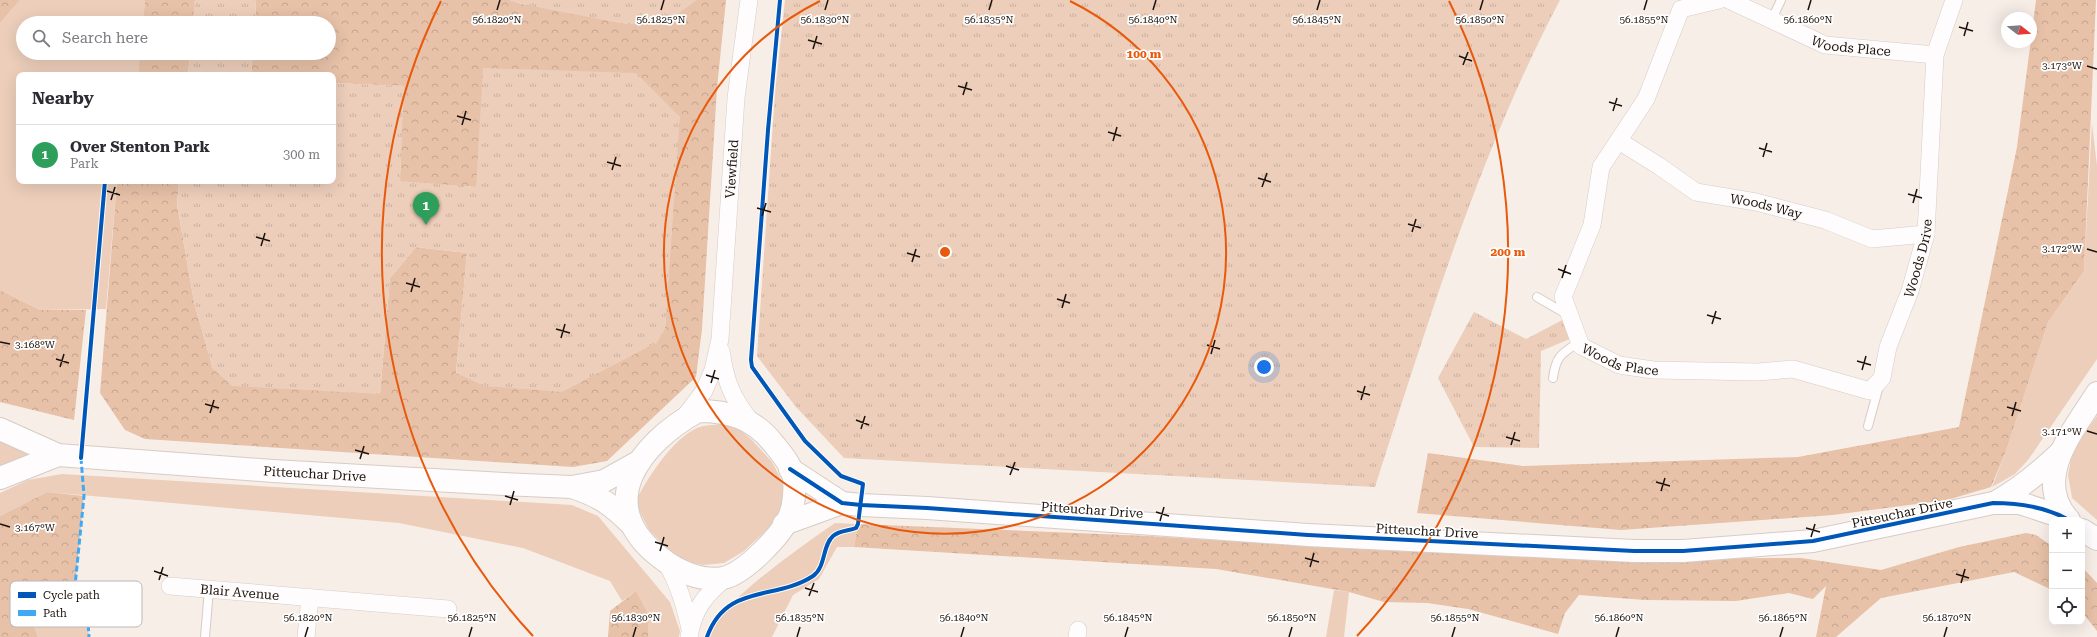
<!DOCTYPE html>
<html lang="en">
<head>
<meta charset="utf-8">
<style>
	body { margin:0; font-family:"Roboto Serif",serif; background:#f2f2f3; color:#2b2b33 }
	.controls { position:absolute; right:12px; bottom:12px; display:grid; overflow:hidden; border-radius:8px; box-shadow:0 4px 16px #0002 }
	.controls button { width:36px; height:36px; display:grid; place-items:center; padding:0; border:0; border-bottom:1px solid #e1e1e2; background:#fff; color:#2b2b33; font:20px sans-serif }
	.compass { position:absolute; left:2001px; top:12px; width:36px; height:36px; border-radius:50%; background:#fff; box-shadow:0 4px 16px #0002; rotate:107deg }
	.you { position:absolute; left:1264px; top:367px; width:14px; height:14px; margin:-10px; border:3px solid #fff; border-radius:50%; background:#1a73e8; box-shadow:0 0 0 6px #1a73e833 }
	.badge { display:grid; place-items:center; width:26px; height:26px; border-radius:50%; background:#111827; color:#fff; font-size:13px; font-weight:700 }
	.pin { position:absolute; translate:-50% -33px; filter:drop-shadow(0 1px 2px #0008) }
	.pin::after { content:''; position:absolute; top:21px; width:14px; height:12px; background:inherit; clip-path:polygon(0 0,100% 0,50% 100%) }
	.list { margin:0; padding:0; list-style:none }
	h2 { display:flex; justify-content:space-between; align-items:center; height:52px; margin:0; padding:0 16px; font-size:17px }
	h2 small { font-size:13px; font-weight:400; color:#7c7c81 }
	.list li { display:grid; grid-template-columns:26px 1fr auto; gap:12px; align-items:center; box-sizing:border-box; height:60px; padding:0 16px; border-top:1px solid #e1e1e2 }
	.list b { display:block; font-size:15px; white-space:nowrap }
	.list p { margin:0; font-size:13px; white-space:nowrap; color:#7c7c81 }
	.list em { font-size:13px; font-style:normal; color:#7c7c81 }
	.icon { flex:none; width:22px; height:22px; fill:none; stroke:currentColor; stroke-width:2; stroke-linecap:round; stroke-linejoin:round }
	.map { position:relative; flex:none; width:2097px; height:637px; overflow:hidden }
	.search { position:absolute; background:#fff; box-shadow:0 4px 16px #0002; left:16px; top:16px; width:320px; height:44px; display:flex; align-items:center; gap:10px; box-sizing:border-box; padding:0 14px; border-radius:22px; color:#7c7c81; font-size:15px }
	.panel { position:absolute; background:#fff; box-shadow:0 4px 16px #0002; left:16px; top:72px; width:320px; height:112px; border-radius:8px }
	.map>svg:first-child { display:block }
	.green { fill:#ecceba }
	.forest { fill:url(#forest-crowns) }
	.park { fill:url(#park-tufts) }
	.lines { fill:none; stroke-linecap:round; stroke-linejoin:round }
	.lane-casing { stroke:#d6ccc6; stroke-width:10 }
	.street-casing { stroke:#d6ccc6; stroke-width:18 }
	.secondary-casing { stroke:#d6ccc6; stroke-width:24 }
	.lane { stroke:#fefcfc; stroke-width:8 }
	.street { stroke:#fefcfc; stroke-width:17 }
	.secondary { stroke:#fefcfc; stroke-width:22 }
	.quiet { stroke:#3fa9f5; stroke-width:3; stroke-dasharray:6 3; stroke-linecap:butt }
	.cycleway-casing { stroke:#fff; stroke-width:6 }
	.cycleway { stroke:#0057b8; stroke-width:4 }
	.ticks { fill:none; stroke:#1c120b; stroke-width:1.5 }
	.ring { fill:none; stroke:#e8590c; stroke-width:2 }
	.labels { text-anchor:middle; dominant-baseline:central; stroke-width:3.5; stroke-linejoin:round; paint-order:stroke }
	.street-label { font-size:13px; fill:#1c120b; stroke:#fff }
	.key { fill:#fff; stroke:#bbb8b6; stroke-width:1 }
	.key-label { font-size:11px; fill:#1c120b }
	.ticks-label { font-size:10px; text-anchor:middle; fill:#1c120b; stroke:#fff; stroke-width:3.5; stroke-linejoin:round; paint-order:stroke }
	.centre { fill:#e8590c; stroke:#fff; stroke-width:2 }
	.ring-label { font-size:12px; text-anchor:middle; font-weight:bold; fill:#e8590c; stroke:#fff; stroke-width:3.5; stroke-linejoin:round; paint-order:stroke }
</style>
</head>
<body>
<div class="map">
<svg width="2097" height="637" viewBox="0 0 2097 637">
	<defs>
		<pattern id="forest-crowns" width="20" height="18" patternUnits="userSpaceOnUse"><rect width="20" height="18" fill="#e7c1a8"/><path d="M2 6a3 3 0 1 1 6 0M12 15a3 3 0 1 1 6 0" fill="none" stroke="#c6a58f"/></pattern>
		<pattern id="park-tufts" width="24" height="20" patternUnits="userSpaceOnUse"><rect width="24" height="20" fill="#ecceba"/><path d="M3 7l-1-3M5 7V3M7 7l1-3M15 17l-1-3M17 17v-4M19 17l1-3" fill="none" stroke="#cab09f"/></pattern>
	</defs>
	<rect width="100%" height="100%" fill="#f8eee8"/>
	<g class="green">
		<polygon points="20,0 145,0 143,23 23,23 23,53 140,53 138,75 19,75 19,181 117,181 106,309 40,310 0,290 0,23"/>
		<polygon points="2092,123 2097,166 2097,359 2028,460 2015,474 1992,487 2006,451 2048,322 2084,271"/>
		<polygon points="2097,416 2097,520 2072,498 2068,475 2073,449"/>
		<path d="M721 424 737 428 751 439 772 462 783 483V507L773 524 744 551 724 563 703 565 687 562 671 552 649 530 635 502C647 479 672 439 697 428 704 425 713 425 721 424Z"/>
		<polygon points="0,439 39,455 0,467"/>
		<polygon points="62,474 572,505 598,516 670,602 680,631 679,637 648,637 649,615 636,591 622,601 610,581 523,548 399,523 47,492 0,516 0,493 28,480"/>
		<path d="M835 523 858 524 854 547H837L819 579 793 595 772 637H707C714 618 728 607 743 593 772 567 803 545 835 523Z"/>
		<polygon points="19,584 75,586 87,606 89,637 38,637"/>
		<polygon points="1334,590 1349,592 1344,637 1326,637"/>
	</g>
	<g class="forest">
		<polygon points="0,0 20,0 0,23"/>
		<polygon points="145,0 195,0 193,23 143,23"/>
		<polygon points="256,0 510,0 521,4 673,17 696,0 726,0 717,88 702,329 696,377 607,461 573,467 145,439 125,430 100,393 117,181 179,181 177,204 194,302 213,369 380,394 390,278 416,247 467,253 456,373 656,343 665,328 679,117 476,187 400,182 403,86 333,83 333,75 251,75 253,53 329,53 329,23 255,23"/>
		<polygon points="2036,0 2096,0 2084,271 2048,322 2006,451 1991,487 1947,500 1833,515 1621,530 1417,513 1428,453 1523,466 1798,457 1959,427 2017,147"/>
		<polygon points="140,53 190,53 188,75 138,75"/>
		<polygon points="0,290 40,310 86,310 74,420 0,402"/>
		<polygon points="47,492 84,496 75,586 19,584 38,637 0,637 0,516"/>
		<polygon points="858,524 1148,536 1373,550 1580,559 1801,558 1881,570 1959,547 2026,533 2036,535 2052,546 2052,590 2014,572 1881,598 1836,637 1816,637 1826,586 1813,599 1789,593 1736,601 1645,600 1579,595 1565,613 1558,634 1468,609 1427,603 1384,602 1349,592 1216,569 854,547"/>
		<polygon points="2082,567 2097,583 2097,631 2082,612"/>
		<polygon points="636,591 649,615 648,637 608,637 610,611"/>
	</g>
	<g class="park">
		<polygon points="195,0 256,0 255,23 193,23"/>
		<polygon points="510,0 696,0 673,17 630,25 521,4"/>
		<path d="M785 0H1560C1479 154 1428 322 1375 487L844 458 796 407 757 356 775 93Z"/>
		<polygon points="190,53 253,53 251,75 188,75"/>
		<polygon points="483,68 636,73 680,117 665,329 656,343 562,392 484,386 456,373 467,253 416,247 390,278 380,394 232,386 213,369 194,302 177,204 179,181 333,181 333,83 404,86 400,181 476,187"/>
		<polygon points="1474,312 1526,339 1570,316 1577,336 1541,351 1539,448 1474,447 1438,378"/>
	</g>
	<g class="lines">
		<g class="lane-casing">
			<g id="lane">
				<polyline points="1772,19 1781,0"/>
				<polyline points="1537,297 1568,315"/>
				<path d="M1553 378C1556 356 1561 354 1579 342"/>
				<polyline points="1868,426 1879,386"/>
				<polyline points="205,637 209,589"/>
			</g>
		</g>
		<g class="street-casing">
			<g id="street">
				<path id="s1" d="M1719 0 1681 9 1646 99 1601 167 1592 225 1563 297 1581 346 1619 365 1653 370 1758 372 1793 369 1870 391 1882 378 1888 347 1910 291 1926 234 1935 55 1954 0"/>
				<path id="s2" d="M1729 0 1825 45 1935 55"/>
				<path id="s3" d="M1619 141 1659 166 1696 192 1756 202 1825 220 1872 239 1926 234"/>
				<path d="M721 351C726 383 732 398 752 423"/>
				<path id="s4" d="M683 419 704 391 713 370 720 339 736 98 749 0"/>
				<path d="M667 564C679 585 685 605 690 629"/>
				<path id="s5" d="M170 586 448 609"/>
				<polyline points="306,637 310,598"/>
				<path d="M689 637C694 608 705 595 727 577"/>
				<polyline points="1077,637 1078,630"/>
			</g>
		</g>
		<g class="secondary-casing">
			<g id="secondary">
				<path d="M698 411C729 411 753 418 773 443 781 453 792 465 794 479 795 489 794 505 790 515 782 535 744 574 723 578 702 582 677 571 661 558 591 505 640 443 698 411Z"/>
				<path id="s6" d="M0 429 58 455 273 471 504 484 572 487 604 481 640 461"/>
				<polyline points="790,469 842,503 861,505 927,508 1308,535 1634,551 1683,551 1813,541 1993,503 2020,503 2068,519"/>
				<polyline points="0,478 58,455"/>
				<path d="M572 487C601 497 611 504 632 525"/>
				<path d="M1996 502C2021 488 2040 472 2061 452"/>
				<path d="M2069 520C2031 479 2074 430 2097 393"/>
				<polyline points="784,524 842,503"/>
				<polyline points="2082,530 2097,539"/>
			</g>
		</g>
		<use href="#lane" class="lane"/>
		<use href="#street" class="street"/>
		<use href="#secondary" class="secondary"/>
		<polyline class="quiet" points="81,458 84,496 75,586 87,606 89,637"/>
		<g class="cycleway-casing">
			<g id="cycleway">
				<polyline points="81,458 105,181"/>
				<path d="M790 469 842 503 861 505 927 508 1308 535 1634 551H1683L1813 541 1993 503C2020 503 2046 507 2069 520"/>
				<path d="M707 637C726 583 775 601 813 576 826 567 822 546 833 536 840 530 849 531 856 528L858 524 863 484 841 476 805 441 752 367 751 360 768 130 780 0"/>
			</g>
		</g>
		<use href="#cycleway" class="cycleway"/>
	</g>
	<path class="ticks" d="M497 10 500 0M661 10 664 0M825 10 828 0M989 10 992 0M1153 10 1156 0M1317 10 1320 0M1480 10 1483 0M1644 10 1647 0M1808 10 1811 0M1959 27 1973 31M1964 36 1968 22M808 40 822 44M813 49 817 36M1459 56 1472 61M1463 65 1468 52M2087 66 2097 69M958 86 972 90M963 95 967 82M1609 102 1622 106M1613 111 1617 98M457 116 471 120M462 125 466 111M1108 132 1121 136M1113 141 1117 127M1759 148 1772 152M1763 157 1767 143M607 162 621 166M612 170 616 157M1258 178 1271 182M1262 187 1267 173M107 191 120 195M1908 194 1922 198M111 200 115 187M1913 203 1917 189M757 208 771 212M762 216 766 203M1408 224 1421 228M1412 232 1416 219M256 237 270 241M261 246 265 233M2087 249 2097 252M907 253 920 257M912 262 916 249M1558 269 1571 274M1562 278 1566 265M406 283 420 287M411 292 415 278M1057 299 1070 303M1062 308 1066 294M1707 315 1721 319M1712 324 1716 311M556 329 570 333M561 338 565 324M0 342 10 344M1207 345 1220 349M1211 354 1215 340M56 359 69 363M1857 361 1871 365M60 367 64 354M1862 370 1866 356M706 375 719 379M711 383 715 370M1357 391 1370 395M1361 400 1365 386M205 404 219 408M2007 407 2021 411M210 413 214 400M2012 416 2016 402M856 420 869 425M861 429 865 416M2087 431 2097 434M1506 437 1520 441M1511 445 1515 432M355 450 369 454M360 459 364 446M1006 466 1019 470M1010 475 1015 462M1656 482 1670 486M1661 491 1665 478M505 496 518 500M510 505 514 491M1156 512 1169 516M1160 521 1164 507M0 524 10 527M1806 528 1820 532M1811 537 1815 524M655 542 668 546M660 551 664 537M1305 558 1319 562M1310 567 1314 553M154 571 168 576M1956 574 1969 578M159 580 163 567M1961 583 1965 569M805 588 818 592M809 596 814 583M305 637 308 627M469 637 472 627M633 637 636 627M797 637 800 627M961 637 964 627M1125 637 1128 627M1289 637 1292 627M1452 637 1455 627M1616 637 1619 627M1780 637 1783 627M1944 637 1947 627"/>
	<g class="ring">
		<path d="M1070 1A281 281 0 1 1 820 1"/>
		<path d="M533 636A563 563 0 0 1 441 1M1449 1A563 563 0 0 1 1357 636"/>
	</g>
	<g class="labels">
		<g class="street-label">
			<text stroke="none"><textPath href="#s2" startOffset="132">Woods Place</textPath></text>
			<text stroke="none"><textPath href="#s4" startOffset="260">Viewfield</textPath></text>
			<text stroke="none"><textPath href="#s3" startOffset="164">Woods Way</textPath></text>
			<text stroke="none"><textPath href="#s1" startOffset="846">Woods Drive</textPath></text>
			<text stroke="none"><textPath href="#s1" startOffset="448">Woods Place</textPath></text>
			<text stroke="none"><textPath href="#s6" startOffset="321">Pitteuchar Drive</textPath></text>
			<text transform="translate(1092 510) rotate(4)">Pitteuchar Drive</text>
			<text transform="translate(1902 513) rotate(-12)">Pitteuchar Drive</text>
			<text transform="translate(1427 531) rotate(3)">Pitteuchar Drive</text>
			<text stroke="none"><textPath href="#s5" startOffset="70">Blair Avenue</textPath></text>
		</g>
	</g>
	<rect x="10" y="581" width="132" height="46" rx="6" class="key"/>
	<rect x="18" y="592" width="18" height="6" fill="#0057b8"/>
	<rect x="18" y="610" width="18" height="6" fill="#3fa9f5"/>
	<g class="key-label">
		<text x="43" y="599">Cycle path</text>
		<text x="43" y="617">Path</text>
	</g>
	<g class="ticks-label">
		<text x="497" y="23">56.1820°N</text>
		<text x="661" y="23">56.1825°N</text>
		<text x="825" y="23">56.1830°N</text>
		<text x="989" y="23">56.1835°N</text>
		<text x="1153" y="23">56.1840°N</text>
		<text x="1317" y="23">56.1845°N</text>
		<text x="1480" y="23">56.1850°N</text>
		<text x="1644" y="23">56.1855°N</text>
		<text x="1808" y="23">56.1860°N</text>
		<text x="2062" y="69">3.173°W</text>
		<text x="2062" y="252">3.172°W</text>
		<text x="35" y="348">3.168°W</text>
		<text x="2062" y="435">3.171°W</text>
		<text x="35" y="531">3.167°W</text>
		<text x="308" y="621">56.1820°N</text>
		<text x="472" y="621">56.1825°N</text>
		<text x="636" y="621">56.1830°N</text>
		<text x="800" y="621">56.1835°N</text>
		<text x="964" y="621">56.1840°N</text>
		<text x="1128" y="621">56.1845°N</text>
		<text x="1292" y="621">56.1850°N</text>
		<text x="1455" y="621">56.1855°N</text>
		<text x="1619" y="621">56.1860°N</text>
		<text x="1783" y="621">56.1865°N</text>
		<text x="1947" y="621">56.1870°N</text>
	</g>
	<circle cx="945" cy="252" r="6" class="centre"/>
	<g class="ring-label">
		<text x="1144" y="58">100 m</text>
		<text x="1508" y="256">200 m</text>
	</g>
</svg>
<div class="controls">
<button>+</button>
<button>−</button>
<button><svg class="icon" aria-label="locate" viewBox="0 0 24 24"><circle cx="12" cy="12" r="6"/><path d="M12 2v4M12 18v4M2 12h4M18 12h4"/></svg></button>
</div>
<svg class="compass" viewBox="-18 -18 36 36"><path d="M0-13l5 13h-10z" fill="#e53935"/><path d="M0 13l5-13h-10z" fill="#7c7c81"/></svg>
<div class="you"></div>
<div class="pin badge" style="left:426px;top:225px;background:#2e9e5b">1</div>
<div class="search"><svg class="icon" aria-label="search" viewBox="0 0 24 24"><circle cx="10" cy="10" r="6"/><path d="M15 15l6 6"/></svg>Search here</div>
<section class="panel">
<h2>Nearby<small></small></h2>
<ul class="list">
<li><span class="badge" style="background:#2e9e5b">1</span><div><b>Over Stenton Park</b><p>Park</p></div><em>300 m</em></li>
</ul>
</section>
</div>
</body>
</html>
